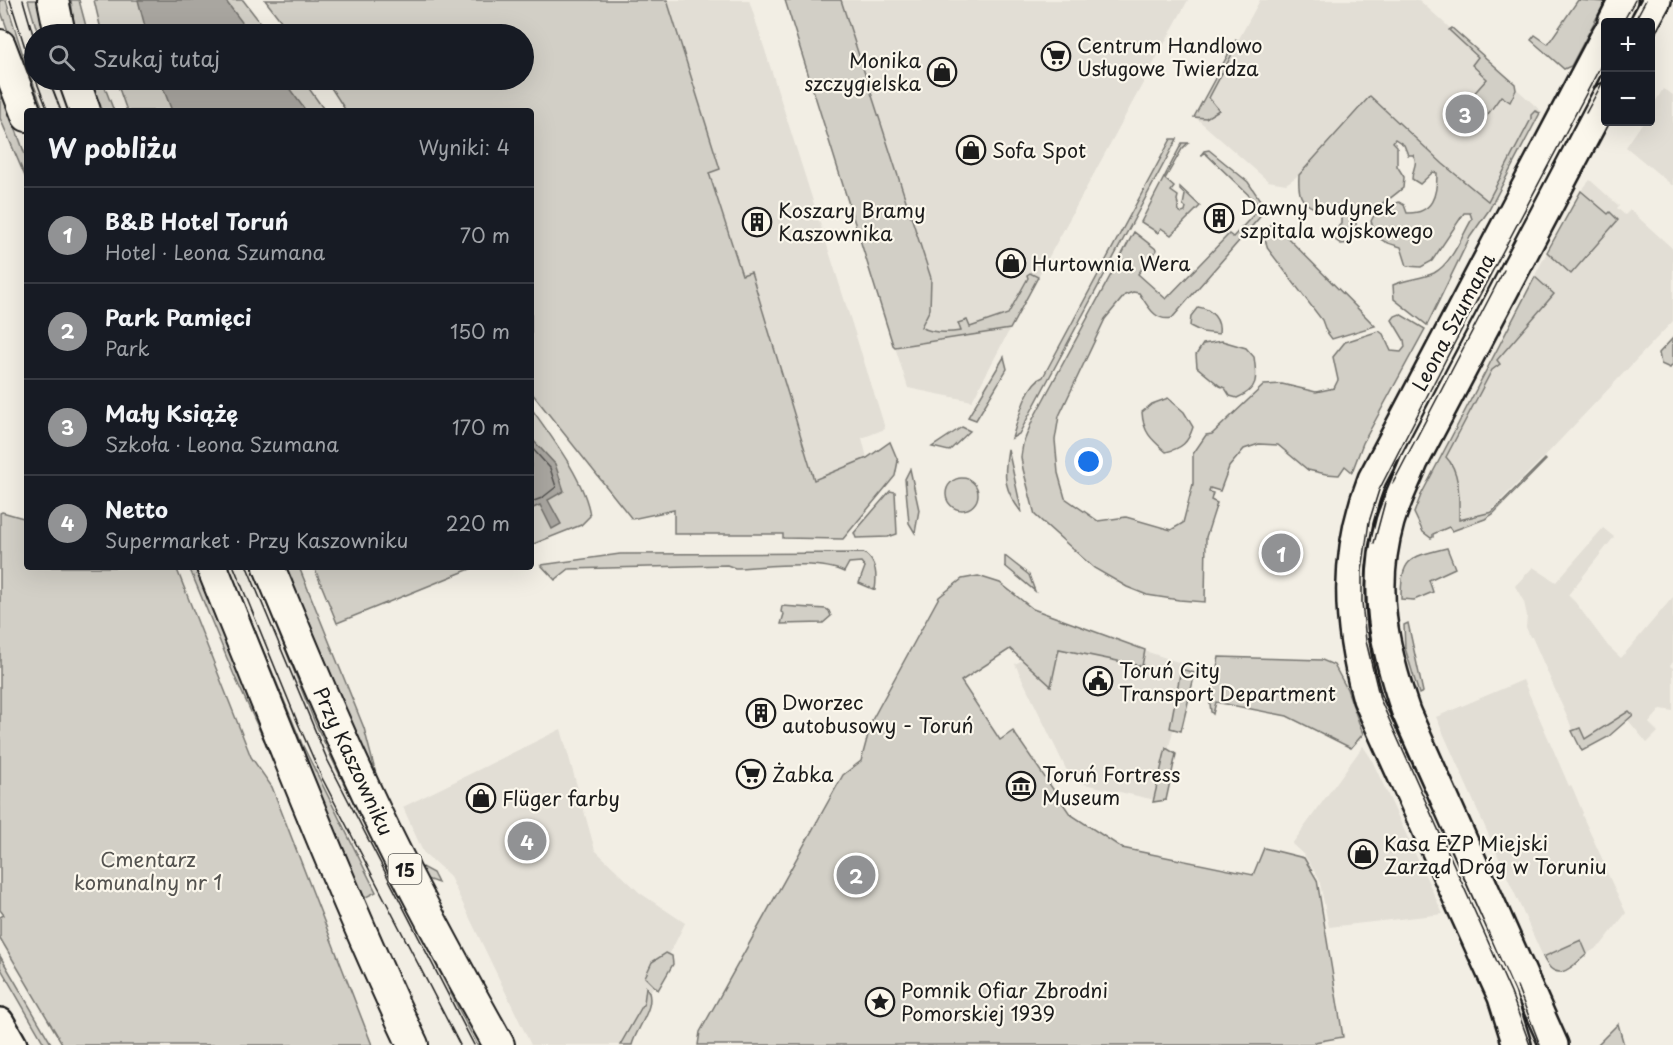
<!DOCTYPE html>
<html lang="pl">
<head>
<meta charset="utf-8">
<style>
	body { margin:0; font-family:"Playpen Sans",sans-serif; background:#242831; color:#f1f3f6 }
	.controls { position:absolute; right:18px; top:18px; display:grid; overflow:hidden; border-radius:6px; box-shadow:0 6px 24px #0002 }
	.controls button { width:54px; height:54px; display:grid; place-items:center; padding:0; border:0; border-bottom:2px solid #363941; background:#171b24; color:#f1f3f6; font:30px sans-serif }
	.you { position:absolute; left:1089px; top:462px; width:21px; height:21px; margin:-15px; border:4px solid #fff; border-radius:50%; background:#1a73e8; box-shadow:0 0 0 9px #1a73e833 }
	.badge { display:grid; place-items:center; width:39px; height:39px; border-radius:50%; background:#919294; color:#fff; font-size:20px; font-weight:700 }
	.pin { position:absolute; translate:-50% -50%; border:3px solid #fff; box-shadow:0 2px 6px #0006 }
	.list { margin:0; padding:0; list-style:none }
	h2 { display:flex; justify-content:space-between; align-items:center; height:78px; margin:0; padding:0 24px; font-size:26px }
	h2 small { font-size:20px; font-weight:400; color:#9ea1a6 }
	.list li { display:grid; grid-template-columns:39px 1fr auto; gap:18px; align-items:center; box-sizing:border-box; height:96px; padding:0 24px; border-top:2px solid #363941 }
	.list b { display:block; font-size:22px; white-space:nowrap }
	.list p { margin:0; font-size:20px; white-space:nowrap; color:#9ea1a6 }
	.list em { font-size:20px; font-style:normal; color:#9ea1a6 }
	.icon { flex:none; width:33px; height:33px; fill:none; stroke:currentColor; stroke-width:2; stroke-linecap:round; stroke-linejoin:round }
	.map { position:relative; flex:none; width:1673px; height:1045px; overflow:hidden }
	.search { position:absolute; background:#171b24; box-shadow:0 6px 24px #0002; left:24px; top:24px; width:510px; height:66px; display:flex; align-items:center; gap:15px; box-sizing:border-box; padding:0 21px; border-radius:33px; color:#9ea1a6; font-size:22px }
	.panel { position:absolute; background:#171b24; box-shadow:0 6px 24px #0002; left:24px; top:108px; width:510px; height:462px; border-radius:6px }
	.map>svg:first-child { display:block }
	.built { fill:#e2ded5 }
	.green { fill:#d2cfc6; stroke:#777671; stroke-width:1.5 }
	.water { fill:#a9a6a0; stroke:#716f6b; stroke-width:1.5 }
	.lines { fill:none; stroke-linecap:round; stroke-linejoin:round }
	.shore { stroke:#545351; stroke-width:1.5 }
	.secondary-casing { stroke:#1c1c1c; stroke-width:32 }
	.primary-casing { stroke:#1c1c1c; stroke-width:34 }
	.secondary { stroke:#fbf7ec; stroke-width:27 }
	.primary { stroke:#fbf7ec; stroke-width:30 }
	.tram { stroke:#1c1c1c; stroke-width:1.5 }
	.labels { text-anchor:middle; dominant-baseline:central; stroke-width:4.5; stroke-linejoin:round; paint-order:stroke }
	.shield { fill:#fbf7ec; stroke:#5f5e5a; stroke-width:1.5 }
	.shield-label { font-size:18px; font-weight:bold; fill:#1c1c1c }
	.poi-label { font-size:20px; fill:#1c1c1c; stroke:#fbf7ec; text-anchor:start }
	.street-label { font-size:20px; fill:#1c1c1c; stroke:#fbf7ec }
	.park-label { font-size:20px; fill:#53524f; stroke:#fbf7ec }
</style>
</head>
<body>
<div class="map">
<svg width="1673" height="1045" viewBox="0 0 1673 1045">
	<rect width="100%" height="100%" fill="#f2eee4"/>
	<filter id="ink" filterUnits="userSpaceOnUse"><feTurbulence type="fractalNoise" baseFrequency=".0167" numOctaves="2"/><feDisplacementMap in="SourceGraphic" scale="12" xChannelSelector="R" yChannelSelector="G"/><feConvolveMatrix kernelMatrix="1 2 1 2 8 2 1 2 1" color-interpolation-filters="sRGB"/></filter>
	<g filter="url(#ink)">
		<g class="built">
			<polygon points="667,0 749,0 882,418 885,429 862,438 867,458 814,481 751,273 742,275 709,172 720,169"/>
			<polygon points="799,0 1188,0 1038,277 1030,273 1008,314 970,327 967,321 961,331 946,333 926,330 909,319"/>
			<polygon points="1260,0 1419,0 1542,112 1489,210 1370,96 1299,175 1286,184 1268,181 1196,118"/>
			<polygon points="1663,89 1673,95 1673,186 1626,147 1643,122 1650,122 1651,109"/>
			<polygon points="1590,180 1619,206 1617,208 1625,215 1630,210 1673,249 1673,321 1544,457 1485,516 1459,521 1422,496 1547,252 1581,191"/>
			<polygon points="1010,329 972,401 908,388 895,347"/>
			<polygon points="1603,528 1614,537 1568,595 1575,602 1608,646 1621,658 1673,597 1673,662 1670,666 1673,668 1673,711 1661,709 1649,723 1658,732 1647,743 1628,720 1608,737 1582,751 1532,637 1530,637 1526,627 1527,616 1524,602 1515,586 1533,567 1556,582"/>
			<polygon points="1046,630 1127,645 1190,666 1155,800 1080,783 1066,769 1015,664 1032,655"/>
			<polygon points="1523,680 1569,786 1571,785 1573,789 1583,813 1582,815 1605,865 1604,866 1626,913 1601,945 1587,954 1581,940 1543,957 1436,717"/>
			<polygon points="561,729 595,850 640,893 685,923 624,1045 531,1045 449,875 423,852 403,807"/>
			<polygon points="1363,746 1371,758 1443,914 1329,927 1319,879 1305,856 1292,844"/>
		</g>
		<g class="green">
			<polygon points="0,0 6,0 25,62 44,111 37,111 0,9"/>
			<polygon points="28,0 38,0 46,34 38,34"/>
			<polygon points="71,0 79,0 88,34 75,34"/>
			<polygon points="94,0 243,0 269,34 102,34"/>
			<polygon points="265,0 667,0 720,169 709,173 742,275 751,272 814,480 867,458 890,442 898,461 895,476 843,539 783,538 783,534 674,534 674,510 632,519 531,392 531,111 346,111 326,80 524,80 524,34 291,34"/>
			<path d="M785 0H841L931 278 930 309 921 327C933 334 948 333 961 331L958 323 967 320 970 327 1008 314 1028 278 1027 275 1030 273 1038 277 1010 329 895 347 893 345Z"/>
			<polygon points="1578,0 1605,2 1571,66 1564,69 1531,40 1535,35 1548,44"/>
			<polygon points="1452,28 1515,84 1516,90 1510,102 1501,96 1473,135 1453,117 1487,79 1472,65 1478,57 1449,30"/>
			<polygon points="1236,40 1253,49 1250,51 1238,43 1209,98 1219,110 1206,118 1194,117"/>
			<polygon points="87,80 102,80 114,111 98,111"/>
			<polygon points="116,80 303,80 325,111 127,111"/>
			<polygon points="0,86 27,160 27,181 0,118"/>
			<path d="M1370 96 1443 164 1488 201 1531 119V115L1535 111 1540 113 1489 210 1470 237 1427 325 1394 299 1393 285C1406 279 1421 279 1434 273 1452 263 1462 236 1472 219L1470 213H1464L1432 261 1421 267 1407 266 1401 247C1382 242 1376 240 1371 221L1376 212 1399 202 1404 205 1407 213C1433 214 1437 195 1437 173L1433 172 1420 184 1412 179C1412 169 1419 163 1413 155H1408L1404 145 1395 139 1393 142 1397 146V166L1404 177 1403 188C1397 193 1390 199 1383 203 1374 208 1363 207 1356 214V230L1351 243 1341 244 1328 235 1341 224V214C1333 210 1326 212 1318 209 1299 204 1298 192 1299 175Z"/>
			<path d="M1171 139H1177L1019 434 1012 438C1018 421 1026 383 1043 377Z"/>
			<polygon points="1182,143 1188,143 1182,149 1165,179 1174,187 1171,191 1178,196 1177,200 1179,211 1182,213 1185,212 1186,208 1183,205 1185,195 1180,190 1180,187 1200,206 1171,235 1161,228 1158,233 1141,222"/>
			<path d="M1209 150 1248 182 1264 206 1259 218 1172 318C1155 322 1148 306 1139 293L1133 292 1125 295 1105 319 1059 416 1055 440 1058 473 1065 498 1098 521 1126 517 1171 530 1183 523 1193 484V454L1206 435 1212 434 1264 385 1282 384 1316 392 1334 388 1338 380 1333 357 1345 342 1379 331 1383 334 1391 351 1401 352 1405 347 1404 340 1392 320 1395 316 1400 314 1425 329 1363 443 1352 472 1345 466 1339 475 1326 474 1308 470 1278 445 1259 444 1244 449 1229 467 1220 491 1210 488 1209 492 1213 493 1211 500 1217 503 1206 537 1205 602 1179 600 1147 595 1127 587 1094 568 1035 515 1023 469 1021 457 1023 444 1033 419 1134 232 1157 250 1138 274 1166 299 1229 234 1233 237 1261 207 1205 153 1201 155 1204 151Z"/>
			<polygon points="1581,191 1608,214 1610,212 1618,220 1571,274 1547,252"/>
			<polygon points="1272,222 1375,326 1332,339 1326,331 1322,320 1268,249 1264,236"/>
			<path d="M1535 277 1554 294 1497 360 1500 364 1492 370 1446 457C1461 472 1459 500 1459 520L1492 512 1545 459 1546 460 1493 514 1485 519 1452 531 1449 527 1433 534V537L1431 538 1423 532 1414 513 1421 495Z"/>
			<path d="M1198 307C1212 309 1221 320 1219 334L1202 332 1190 326 1191 316Z"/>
			<polygon points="1673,338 1673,364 1670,368 1661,364 1659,353"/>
			<path d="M1222 341 1246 348 1254 357C1257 378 1259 389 1237 398L1230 396 1225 388 1220 386 1197 367 1196 355 1203 344Z"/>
			<polygon points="1004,357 1007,369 976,420 968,417"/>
			<path d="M1168 398 1184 412 1193 427C1188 443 1182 448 1166 452 1151 439 1143 432 1142 412L1152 404Z"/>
			<path d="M531 408C551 436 586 482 590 516L581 525 531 545Z"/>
			<polygon points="962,427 970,431 949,451 932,447"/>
			<path d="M1008 449 1022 513C1004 490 1003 478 1008 449Z"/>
			<polygon points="910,469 919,510 915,533 909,523 905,479"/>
			<circle cx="962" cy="494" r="16"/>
			<polygon points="890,491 895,492 897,534 888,537 856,538 854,533"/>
			<polygon points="2,512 27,519 27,567 176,567 251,757 272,787 372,1045 63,1045 0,938 0,917 4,915 0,910 0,513"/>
			<path d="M1447 548 1455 568 1429 580 1433 592 1414 600 1401 599C1401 557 1410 557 1447 548Z"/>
			<path d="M864 553C877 562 877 576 875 590L859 583 865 567 861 562 849 563 844 572C818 559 765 567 735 568L727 565 569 569 555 580 541 565 620 554Z"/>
			<polygon points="1005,556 1029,575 1035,591 1005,566"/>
			<polygon points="189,567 197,567 270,745 264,740 234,675"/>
			<polygon points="224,567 229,567 302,744 376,892 362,899"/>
			<polygon points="252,567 257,567 486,1045 477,1045 344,784 315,723"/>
			<polygon points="284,567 299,567 364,728 379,786 418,865 433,873 438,883 424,878 374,784"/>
			<polygon points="314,567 475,567 337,623"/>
			<polygon points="978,576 1000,583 1033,609 1145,650 1142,666 1059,649 1051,686 1010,649 961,681 1000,740 1013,731 1070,814 1122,848 1253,875 1264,848 1304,858 1317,880 1343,1037 1315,1042 1315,1045 698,1045 700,1032 843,775 861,761 872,720 939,597 962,579"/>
			<polygon points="782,606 826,609 829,611 831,616 823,623 781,624 784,614 781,612"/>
			<polygon points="1408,623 1423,692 1419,694 1405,648 1404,625"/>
			<polygon points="1219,657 1322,660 1334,665 1347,689 1363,734 1351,748 1287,716 1216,702 1213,714 1211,712 1210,703"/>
			<polygon points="1181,669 1195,673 1181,731 1170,728"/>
			<polygon points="1629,711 1633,715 1608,737 1582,751 1572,731 1580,728 1585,739"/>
			<polygon points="1166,748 1176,754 1166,800 1153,802"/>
			<path d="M1581 940 1587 954C1571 968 1556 985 1543 957Z"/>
			<polygon points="666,953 672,956 673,964 658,990 645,977 652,962"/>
			<polygon points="0,956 52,1045 45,1045 0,967"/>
			<path d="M646 987C659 1004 636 1028 632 1045H620L644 1003Z"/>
			<polygon points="1618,1024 1624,1045 1597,1045"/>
		</g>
		<g class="water">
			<polygon points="138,0 225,0 251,34 147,34"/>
			<polygon points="160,80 283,80 306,111 172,111"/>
			<polygon points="531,438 555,464 564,491 548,500 561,524 552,529 540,505 531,509"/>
		</g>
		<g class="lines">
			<polyline class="shore" points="531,447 550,468 556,487 542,498 531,502"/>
			<g class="secondary-casing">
				<g id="secondary">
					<polyline points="1612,22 1623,0"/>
					<polyline points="1645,22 1657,0"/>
					<polyline points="0,1022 13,1045"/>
					<path d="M1517 1045 1502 997 1367 699C1346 623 1343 554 1372 479L1606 34"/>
					<path d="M1554 1045 1406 712C1384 648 1371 589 1390 522 1396 502 1406 482 1414 462L1606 97"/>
				</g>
			</g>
			<g class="primary-casing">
				<g id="primary">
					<polyline points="53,0 60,34"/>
					<polyline points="0,45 27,116"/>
					<polyline points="74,80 85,111"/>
					<path d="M212 567C277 727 339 889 413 1045"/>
					<path d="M269 567C303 649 337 731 375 810 413 890 456 968 499 1045"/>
				</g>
			</g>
			<use href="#secondary" class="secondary"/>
			<use href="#primary" class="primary"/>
			<g class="tram">
				<polyline points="10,0 34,76"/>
				<polyline points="23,0 34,38"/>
				<polyline points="1623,22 1635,0"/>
				<polyline points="1634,22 1646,0"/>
				<polyline points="36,80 48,111"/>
				<polyline points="49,80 61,111"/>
				<polyline points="1586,113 1606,76"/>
				<polyline points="1393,483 1504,270"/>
				<polyline points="1374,543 1385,502"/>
				<polyline points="234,567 297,721 322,778 460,1045"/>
				<polyline points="247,567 327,759 474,1045"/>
				<polyline points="1517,986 1540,1045"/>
				<polyline points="1530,1045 1511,993 1380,699 1366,641 1362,602 1362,571 1369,522 1379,490 1446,359 1606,56"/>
			</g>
		</g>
	</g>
	<defs>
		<g id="supermarket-ring" transform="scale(1.5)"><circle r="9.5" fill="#fbf7ec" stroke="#1c1c1c" stroke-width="1.5"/><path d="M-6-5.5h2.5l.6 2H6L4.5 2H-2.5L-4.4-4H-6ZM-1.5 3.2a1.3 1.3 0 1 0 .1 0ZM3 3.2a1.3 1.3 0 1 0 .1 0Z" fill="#1c1c1c"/></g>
		<g id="shop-ring" transform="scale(1.5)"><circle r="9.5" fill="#fbf7ec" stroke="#1c1c1c" stroke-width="1.5"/><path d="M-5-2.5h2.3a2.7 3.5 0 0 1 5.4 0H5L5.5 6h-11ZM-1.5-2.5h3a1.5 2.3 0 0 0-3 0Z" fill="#1c1c1c"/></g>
		<g id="building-ring" transform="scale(1.5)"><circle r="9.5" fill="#fbf7ec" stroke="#1c1c1c" stroke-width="1.5"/><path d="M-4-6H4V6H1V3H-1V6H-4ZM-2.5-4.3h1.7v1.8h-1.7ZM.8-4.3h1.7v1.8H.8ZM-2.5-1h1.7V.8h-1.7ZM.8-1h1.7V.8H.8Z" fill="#1c1c1c"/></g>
		<g id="civic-ring" transform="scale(1.5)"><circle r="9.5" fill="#fbf7ec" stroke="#1c1c1c" stroke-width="1.5"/><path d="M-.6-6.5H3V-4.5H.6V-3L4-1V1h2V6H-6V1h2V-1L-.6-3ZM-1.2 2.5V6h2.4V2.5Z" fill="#1c1c1c"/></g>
		<g id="museum-ring" transform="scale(1.5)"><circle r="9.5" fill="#fbf7ec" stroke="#1c1c1c" stroke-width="1.5"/><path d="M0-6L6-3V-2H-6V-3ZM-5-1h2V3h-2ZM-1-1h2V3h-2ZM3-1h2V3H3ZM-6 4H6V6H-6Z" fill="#1c1c1c"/></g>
		<g id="sight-ring" transform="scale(1.5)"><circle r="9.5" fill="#fbf7ec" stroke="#1c1c1c" stroke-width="1.5"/><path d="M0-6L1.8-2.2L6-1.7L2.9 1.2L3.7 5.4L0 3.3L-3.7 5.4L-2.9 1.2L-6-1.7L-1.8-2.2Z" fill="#1c1c1c"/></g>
	</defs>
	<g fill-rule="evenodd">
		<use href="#supermarket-ring" x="1056" y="56"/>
		<use href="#shop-ring" x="942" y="72"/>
		<use href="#shop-ring" x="971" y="150"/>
		<use href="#building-ring" x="1219" y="218"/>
		<use href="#building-ring" x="757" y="222"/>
		<use href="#shop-ring" x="1011" y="263"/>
		<use href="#civic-ring" x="1098" y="681"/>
		<use href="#building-ring" x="761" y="713"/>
		<use href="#supermarket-ring" x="751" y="774"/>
		<use href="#museum-ring" x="1021" y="786"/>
		<use href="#shop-ring" x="481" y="798"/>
		<use href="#shop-ring" x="1363" y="854"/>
		<use href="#sight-ring" x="880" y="1002"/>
	</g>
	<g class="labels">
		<rect class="shield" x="388.5" y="854" width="33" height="30" rx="4.5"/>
		<g class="shield-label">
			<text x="405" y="869">15</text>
		</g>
		<g class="poi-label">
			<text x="1077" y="45">Centrum Handlowo<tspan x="1077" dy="23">Usługowe Twierdza</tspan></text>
			<text x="921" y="60" text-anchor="end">Monika<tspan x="921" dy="23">szczygielska</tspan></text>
			<text x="992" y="150">Sofa Spot</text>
			<text x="1240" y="207">Dawny budynek<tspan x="1240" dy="23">szpitala wojskowego</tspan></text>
			<text x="778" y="210">Koszary Bramy<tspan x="778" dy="23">Kaszownika</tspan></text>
			<text x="1032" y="263">Hurtownia Wera</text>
			<text x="1119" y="670">Toruń City<tspan x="1119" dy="23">Transport Department</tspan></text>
			<text x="782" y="702">Dworzec<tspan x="782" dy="23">autobusowy - Toruń</tspan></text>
			<text x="772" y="774">Żabka</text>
			<text x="1042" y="774">Toruń Fortress<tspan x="1042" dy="23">Museum</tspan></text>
			<text x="502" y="798">Flüger farby</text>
			<text x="1384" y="843">Kasa EZP Miejski<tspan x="1384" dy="23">Zarząd Dróg w Toruniu</tspan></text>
			<text x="901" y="990">Pomnik Ofiar Zbrodni<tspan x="901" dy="23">Pomorskiej 1939</tspan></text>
		</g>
		<g class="street-label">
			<text transform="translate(1453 322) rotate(-62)">Leona Szumana</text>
			<text transform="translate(354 761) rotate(65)">Przy Kaszowniku</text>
		</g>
		<g class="park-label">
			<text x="148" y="859">Cmentarz<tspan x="148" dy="23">komunalny nr 1</tspan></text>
		</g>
	</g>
</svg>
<div class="controls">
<button>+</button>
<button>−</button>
</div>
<div class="you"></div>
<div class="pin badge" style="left:1281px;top:553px">1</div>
<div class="pin badge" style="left:856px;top:875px">2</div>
<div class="pin badge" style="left:1465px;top:114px">3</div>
<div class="pin badge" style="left:527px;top:841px">4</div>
<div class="search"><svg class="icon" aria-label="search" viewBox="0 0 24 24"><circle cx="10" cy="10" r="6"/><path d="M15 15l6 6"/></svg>Szukaj tutaj</div>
<section class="panel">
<h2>W pobliżu<small>Wyniki: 4</small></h2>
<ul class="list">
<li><span class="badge">1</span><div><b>B&amp;B Hotel Toruń</b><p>Hotel · Leona Szumana</p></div><em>70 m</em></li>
<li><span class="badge">2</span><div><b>Park Pamięci</b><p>Park</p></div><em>150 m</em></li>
<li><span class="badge">3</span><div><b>Mały Książę</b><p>Szkoła · Leona Szumana</p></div><em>170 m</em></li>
<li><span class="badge">4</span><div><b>Netto</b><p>Supermarket · Przy Kaszowniku</p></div><em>220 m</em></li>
</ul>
</section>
</div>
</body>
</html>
